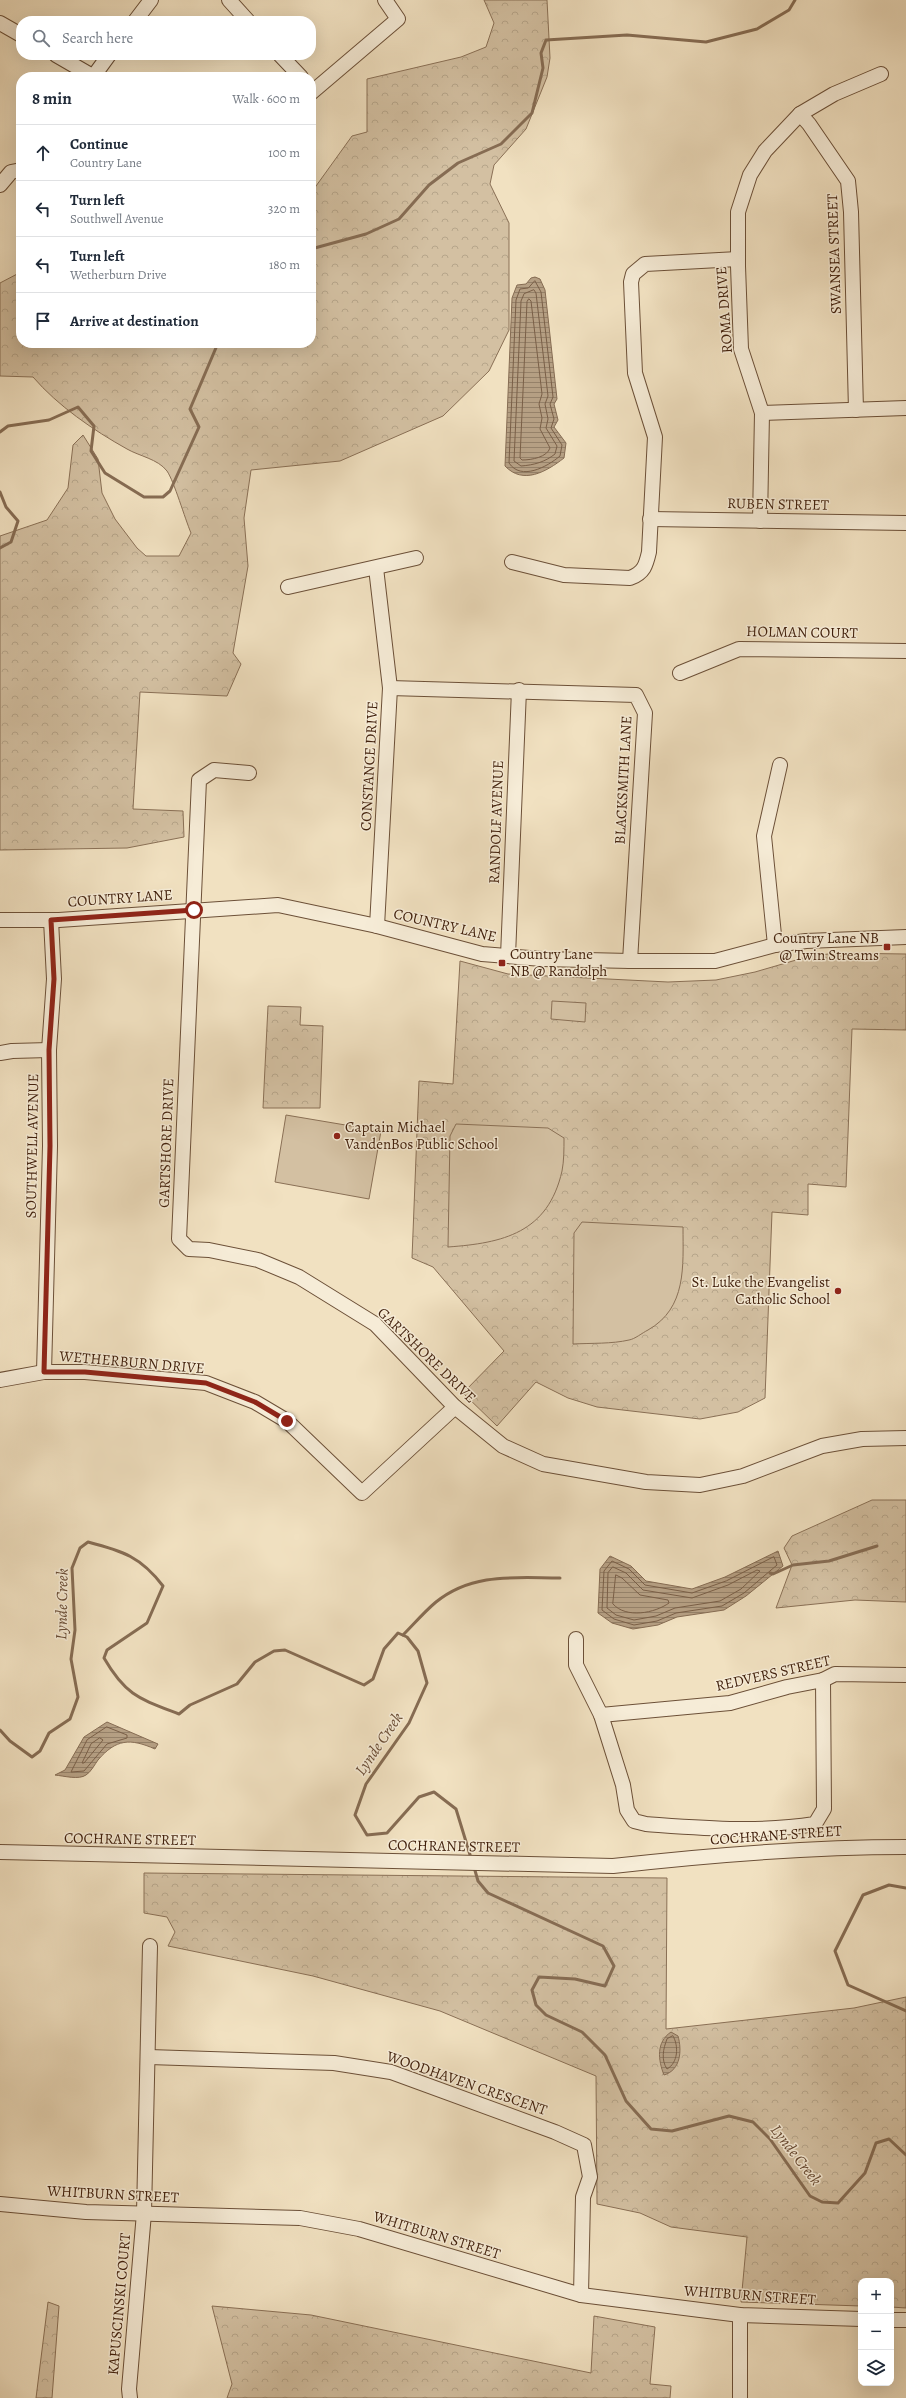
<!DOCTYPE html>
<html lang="en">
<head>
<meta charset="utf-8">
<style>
	body { margin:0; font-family:Alegreya,serif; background:#f2f2f3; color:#1f2937 }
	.controls { position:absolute; right:12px; bottom:12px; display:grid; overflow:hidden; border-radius:8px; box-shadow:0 4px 16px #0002 }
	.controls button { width:36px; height:36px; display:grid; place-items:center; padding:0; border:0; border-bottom:1px solid #e0e1e3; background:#fff; color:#1f2937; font:20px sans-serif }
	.stop { position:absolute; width:12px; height:12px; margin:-9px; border:3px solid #8f2418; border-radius:50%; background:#fff }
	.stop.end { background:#8f2418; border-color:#fff; box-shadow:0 1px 4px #0008 }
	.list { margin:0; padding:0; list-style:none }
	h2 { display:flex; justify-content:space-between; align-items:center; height:52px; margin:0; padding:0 16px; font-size:17px }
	h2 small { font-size:13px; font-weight:400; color:#747a83 }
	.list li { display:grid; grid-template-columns:26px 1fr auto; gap:12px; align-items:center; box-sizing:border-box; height:56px; padding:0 16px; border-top:1px solid #e0e1e3 }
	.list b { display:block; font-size:15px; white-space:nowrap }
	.list p { margin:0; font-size:13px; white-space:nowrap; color:#747a83 }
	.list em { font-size:13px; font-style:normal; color:#747a83 }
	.icon { flex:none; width:22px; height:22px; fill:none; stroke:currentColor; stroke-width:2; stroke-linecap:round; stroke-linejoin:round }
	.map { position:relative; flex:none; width:906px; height:2398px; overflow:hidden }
	.search { position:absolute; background:#fff; box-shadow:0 4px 16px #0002; left:16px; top:16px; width:300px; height:44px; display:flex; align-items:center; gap:10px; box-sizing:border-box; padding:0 14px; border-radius:16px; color:#747a83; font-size:15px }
	.panel { position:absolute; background:#fff; box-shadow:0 4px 16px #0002; left:16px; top:72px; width:300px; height:276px; border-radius:16px }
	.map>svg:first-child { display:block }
	.forest { fill:url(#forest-crowns); stroke:#8a7056 }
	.pitch { fill:#d3c0a2; stroke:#8a7056 }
	.water { fill:url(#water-rules); stroke:#866c53 }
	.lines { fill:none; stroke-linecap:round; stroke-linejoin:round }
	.shore { stroke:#7a5f47; stroke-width:1 }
	.stream { stroke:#866c53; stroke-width:3 }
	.minor-casing { stroke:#6c5038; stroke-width:16 }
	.minor { stroke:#f6ecd7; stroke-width:14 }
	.route { stroke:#8f2418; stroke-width:5 }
	.poi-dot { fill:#8f2418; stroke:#f6ecd7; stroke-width:1.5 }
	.labels { text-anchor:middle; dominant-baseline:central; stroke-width:3; stroke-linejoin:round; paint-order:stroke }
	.street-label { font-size:15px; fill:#401f0b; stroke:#f6ecd7 }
	.poi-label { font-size:15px; fill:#401f0b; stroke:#f6ecd7; text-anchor:end }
	.water-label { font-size:16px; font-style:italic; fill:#694c35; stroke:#f6ecd7 }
</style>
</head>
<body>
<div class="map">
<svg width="906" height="2398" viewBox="0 0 906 2398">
	<defs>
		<pattern id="forest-crowns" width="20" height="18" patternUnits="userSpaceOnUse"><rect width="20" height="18" fill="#d3c0a2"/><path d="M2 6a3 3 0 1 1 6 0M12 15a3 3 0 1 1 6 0" fill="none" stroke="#b6a58a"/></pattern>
		<pattern id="water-rules" width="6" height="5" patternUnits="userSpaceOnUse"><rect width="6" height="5" fill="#b59f83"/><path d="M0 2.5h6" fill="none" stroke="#958169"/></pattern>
	</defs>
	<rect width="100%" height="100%" fill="#f1e1c1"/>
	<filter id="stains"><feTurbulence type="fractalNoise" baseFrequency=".005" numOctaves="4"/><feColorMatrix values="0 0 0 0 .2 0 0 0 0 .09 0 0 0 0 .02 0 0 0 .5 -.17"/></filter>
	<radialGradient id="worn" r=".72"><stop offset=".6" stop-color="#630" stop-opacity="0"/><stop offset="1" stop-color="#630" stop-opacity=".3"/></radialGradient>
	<g class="forest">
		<path d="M484 0H547L550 58 547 77 526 129 494 165 490 184 509 223V330L489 371 443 416 340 461 251 470 244 518 248 566 233 653 241 664 227 696 140 692 133 809 183 811 184 837 127 848 0 850V536L47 520 68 488 73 445 83 435 98 459 102 493 115 519 137 548 146 556H179L191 533C185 519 174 481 167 471 158 459 139 456 127 449 93 430 58 406 33 377L0 376V283L21 272V343H311V193L352 136 367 132V79L461 57 486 47 494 23Z"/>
		<polygon points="834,953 906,954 906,1030 852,1029 846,1187 808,1184 808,1215 772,1212 765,1398 738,1412 700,1419 597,1407 568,1398 536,1382 497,1426 463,1393 504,1351 433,1267 412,1258 419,1081 453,1084 460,961 508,974 668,982 716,980 755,972 803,958"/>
		<polygon points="268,1006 301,1007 300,1025 323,1026 320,1108 263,1108"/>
		<polygon points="872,1500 906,1500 906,1602 855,1600 776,1608 792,1565 784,1548 792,1536"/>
		<polygon points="144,1873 667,1878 666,2029 854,2008 906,1997 906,2308 891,2307 891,2281 861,2281 861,2306 741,2302 747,2237 671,2227 640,2213 597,2204 596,2076 440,2011 313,1976 168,1946 175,1932 167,1917 144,1913"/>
		<polygon points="48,2302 59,2306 52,2398 36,2398"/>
		<polygon points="212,2306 311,2315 591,2373 594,2316 655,2327 650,2384 671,2386 670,2398 227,2398 232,2384"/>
	</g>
	<g class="pitch">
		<polygon points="552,1001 586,1003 585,1022 551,1019"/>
		<polygon points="286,1115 381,1131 369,1199 275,1182"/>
		<path d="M456 1124 548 1128 564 1138C564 1149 564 1161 562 1171 548 1233 503 1243 448 1247L450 1136Z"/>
		<path d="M582 1222 683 1227C683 1266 687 1308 648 1330 642 1333 635 1339 629 1340 612 1344 591 1343 573 1344L574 1233Z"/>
	</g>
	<g class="water">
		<path d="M535 277 540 279 545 290 557 399 554 404 558 420 554 427 566 443 564 458C546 472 523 485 505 466L512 298 517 285 526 284 531 278Z"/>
		<polygon points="778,1551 783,1566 746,1596 724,1610 677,1617 658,1625 633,1629 612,1623 598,1613 600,1569 610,1556 631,1566 646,1581 692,1589 725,1577"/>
		<path d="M107 1722 158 1744 155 1749C130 1738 116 1739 98 1760 95 1764 91 1772 86 1775 79 1780 64 1776 55 1775L65 1770 84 1737Z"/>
		<path d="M671 2032 678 2036C682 2050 681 2070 664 2075 658 2060 656 2042 671 2032Z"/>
	</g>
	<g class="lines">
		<g class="shore">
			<path d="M535 281 541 292 553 397 550 404 554 419 551 428 562 445 560 456C547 467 521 481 509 463L516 300 520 289 528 288Z"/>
			<path d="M534 290 536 293 548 396 545 404 548 419 546 428 557 446 555 454C545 462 534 465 521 466L514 461 521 301 524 294Z"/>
			<path d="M529 299 531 301 542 394 539 404 542 418 540 429 550 448C547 457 532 460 522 460L520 458 527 302Z"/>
			<polygon points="774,1557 777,1565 744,1593 722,1606 676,1613 657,1621 634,1625 614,1619 602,1610 604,1571 612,1561 629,1569 645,1585 692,1593 726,1581"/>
			<polygon points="613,1567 626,1573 643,1590 692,1598 728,1585 757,1570 760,1571 741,1589 720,1601 675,1608 656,1616 634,1620 616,1615 607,1608 608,1573"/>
			<path d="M616 1575 622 1578 640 1595 668 1600 669 1603C655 1613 626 1619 613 1604Z"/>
			<polygon points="107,1727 127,1735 127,1738 107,1744 84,1771 71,1772 87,1740"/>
			<polygon points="100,1738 103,1740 84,1763 82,1763 91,1744"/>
			<path d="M673 2036C679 2046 678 2063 667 2069 661 2060 663 2049 667 2039Z"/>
		</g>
		<g class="stream">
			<polyline points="311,249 366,234 399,219 429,185 458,163 501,144 532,113 543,68 541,53 546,40 627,35 706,42 757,29 789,10 795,0"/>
			<polyline points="0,432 8,426 49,420 78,407 94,426 91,451 105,473 144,497 163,497 170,491 199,427 190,409 218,343"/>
			<polyline points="0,492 6,507 18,521 11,542 0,548"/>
			<polyline points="770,1573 773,1574 793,1565 829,1561 877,1546"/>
			<path d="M403 1635C414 1624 424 1612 436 1602 473 1572 516 1578 560 1578"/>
			<path d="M0 1730 10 1741 32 1757 40 1751 49 1733 70 1719 78 1697 71 1659 75 1630 72 1568 80 1548 88 1542C123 1551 141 1557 163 1586L147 1623 107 1650 104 1658C126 1696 140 1699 179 1714L190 1705 237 1684 255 1662 274 1651 285 1650 364 1685 373 1679 384 1649 398 1633 407 1637 418 1651 427 1683 409 1723 366 1784 355 1815 367 1835 387 1833 419 1797 434 1792 456 1809 471 1858"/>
			<polyline points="474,1867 478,1881 488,1893 603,1946 614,1966 605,1986 575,1979 539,1977 532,1990 536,2005 546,2015 582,2032 605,2055 626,2101 651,2129 672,2131 729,2116 753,2122 770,2139 810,2196 822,2202 838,2203 865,2173 876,2143 889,2139 906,2155"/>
			<polyline points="906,1888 889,1885 863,1895 835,1951 848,1985 906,2011"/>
		</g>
		<g class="minor-casing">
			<g id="minor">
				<polyline points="229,0 248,21"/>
				<polyline points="135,21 151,0"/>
				<polyline points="0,23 21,35"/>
				<polyline points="56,55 94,77"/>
				<polyline points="280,55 301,77"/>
				<polyline points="93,77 109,55"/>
				<polyline points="311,93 398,19 385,0"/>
				<polyline points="800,114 809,124 848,181 851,212 856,410"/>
				<polyline points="0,185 11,172 21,170"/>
				<polyline points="762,413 906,408"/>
				<polyline points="650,519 906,523"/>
				<polyline points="760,521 762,413 741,349 738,266 738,212 750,175 765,151 800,114 834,94 881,74"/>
				<path d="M512 562 564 575 630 578C644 573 646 565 649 552L655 437 635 373 631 282 633 274 645 264 738 259"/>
				<polyline points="376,568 390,688"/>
				<polyline points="288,587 416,558"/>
				<polyline points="680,673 739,649 906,651"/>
				<polyline points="249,773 214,770 199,780 179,1239 189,1249 209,1250 258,1260 299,1277 375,1324 455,1407 503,1446 543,1464 646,1482 700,1485 743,1476 822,1446 862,1439 906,1438"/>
				<polyline points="0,920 59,920 278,905 377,926 482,954 542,959 630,961 715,961 775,945 806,941 906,937"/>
				<polyline points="377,926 390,688 636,695 645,713 630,961"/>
				<polyline points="775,945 764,836 780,765"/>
				<polyline points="508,956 519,690"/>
				<polyline points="0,1053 12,1051 49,1050"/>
				<polyline points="44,1372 50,1146 49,1050 54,979 51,920"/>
				<polyline points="0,1380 44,1372 85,1372 206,1383 255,1402 287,1421 362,1493 455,1407"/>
				<path d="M576 1639V1665L601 1715 623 1785 627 1810 634 1821 646 1824C703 1828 758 1833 815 1824L824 1809 823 1680"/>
				<polyline points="601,1715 730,1703 787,1687 823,1680 835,1674 906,1675"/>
				<path d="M0 1852 613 1866C710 1855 808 1847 906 1847"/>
				<polyline points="149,2057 334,2063 391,2072 555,2132 584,2145 590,2177 583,2197 581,2295"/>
				<polyline points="0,2204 86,2212 300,2218 359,2229 581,2295 740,2315 861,2319"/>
				<polyline points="891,2320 906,2320"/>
				<polyline points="130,2398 129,2389 144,2213 150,1946"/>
				<polyline points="740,2398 740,2315"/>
			</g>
		</g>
		<use href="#minor" class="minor"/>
	</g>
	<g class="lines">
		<polyline class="route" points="194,910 51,920 54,979 49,1050 50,1146 44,1372 85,1372 206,1383 255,1402 287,1421"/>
	</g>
	<g class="poi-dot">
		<rect x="883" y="943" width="8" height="8" rx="2"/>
		<rect x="498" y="959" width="8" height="8" rx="2"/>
		<circle cx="337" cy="1136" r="4"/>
		<circle cx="838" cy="1291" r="4"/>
	</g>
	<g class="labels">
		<g class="street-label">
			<text transform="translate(834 254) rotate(-92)">SWANSEA STREET</text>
			<text transform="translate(724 310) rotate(-94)">ROMA DRIVE</text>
			<text transform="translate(778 504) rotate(1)">RUBEN STREET</text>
			<text transform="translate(802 632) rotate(1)">HOLMAN COURT</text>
			<text transform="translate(369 766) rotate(-87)">CONSTANCE DRIVE</text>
			<text transform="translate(623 780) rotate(-87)">BLACKSMITH LANE</text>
			<text transform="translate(496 822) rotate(-88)">RANDOLF AVENUE</text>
			<text transform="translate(120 898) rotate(-4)">COUNTRY LANE</text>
			<text transform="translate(445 925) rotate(13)">COUNTRY LANE</text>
			<text transform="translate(166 1143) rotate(-88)">GARTSHORE DRIVE</text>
			<text transform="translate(32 1146) rotate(-89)">SOUTHWELL AVENUE</text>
			<text transform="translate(427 1355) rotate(44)">GARTSHORE DRIVE</text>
			<text transform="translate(132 1362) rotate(5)">WETHERBURN DRIVE</text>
			<text transform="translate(773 1673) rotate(-13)">REDVERS STREET</text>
			<text transform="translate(776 1835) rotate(-4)">COCHRANE STREET</text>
			<text transform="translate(130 1839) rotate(1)">COCHRANE STREET</text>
			<text transform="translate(454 1846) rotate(1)">COCHRANE STREET</text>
			<text transform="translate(467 2083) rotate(19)">WOODHAVEN CRESCENT</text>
			<text transform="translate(113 2194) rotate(3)">WHITBURN STREET</text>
			<text transform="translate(437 2235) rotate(17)">WHITBURN STREET</text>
			<text transform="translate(750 2295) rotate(4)">WHITBURN STREET</text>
			<text transform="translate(119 2304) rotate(-85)">KAPUSCINSKI COURT</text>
		</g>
		<g class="poi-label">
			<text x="879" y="938">Country Lane NB<tspan x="879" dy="17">@ Twin Streams</tspan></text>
			<text x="510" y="954" text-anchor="start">Country Lane<tspan x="510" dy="17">NB @ Randolph</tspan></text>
			<text x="345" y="1127" text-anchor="start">Captain Michael<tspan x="345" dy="17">VandenBos Public School</tspan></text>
			<text x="830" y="1282">St. Luke the Evangelist<tspan x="830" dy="17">Catholic School</tspan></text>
		</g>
		<g class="water-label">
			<text transform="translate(62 1604) rotate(-89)">Lynde Creek</text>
			<text transform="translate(379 1744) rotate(-56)">Lynde Creek</text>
			<text transform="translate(796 2155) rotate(52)">Lynde Creek</text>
		</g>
	</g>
	<rect width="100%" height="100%" filter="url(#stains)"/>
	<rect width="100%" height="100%" fill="url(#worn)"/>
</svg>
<div class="controls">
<button>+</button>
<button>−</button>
<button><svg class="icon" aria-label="layers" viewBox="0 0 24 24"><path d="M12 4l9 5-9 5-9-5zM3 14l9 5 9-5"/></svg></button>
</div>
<div class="stop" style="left:194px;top:910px"></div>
<div class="stop end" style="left:287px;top:1421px"></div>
<div class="search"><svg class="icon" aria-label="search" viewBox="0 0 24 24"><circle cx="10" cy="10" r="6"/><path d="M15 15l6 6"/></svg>Search here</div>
<section class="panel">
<h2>8 min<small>Walk · 600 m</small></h2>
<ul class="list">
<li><svg class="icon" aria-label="ahead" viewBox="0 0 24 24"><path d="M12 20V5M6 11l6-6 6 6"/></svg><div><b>Continue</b><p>Country Lane</p></div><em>100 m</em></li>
<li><svg class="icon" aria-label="left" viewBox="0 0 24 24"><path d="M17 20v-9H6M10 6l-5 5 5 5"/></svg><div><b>Turn left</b><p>Southwell Avenue</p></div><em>320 m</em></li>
<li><svg class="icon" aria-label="left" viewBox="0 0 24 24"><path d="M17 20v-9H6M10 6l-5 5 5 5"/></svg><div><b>Turn left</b><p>Wetherburn Drive</p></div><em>180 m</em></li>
<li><svg class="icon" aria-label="arrive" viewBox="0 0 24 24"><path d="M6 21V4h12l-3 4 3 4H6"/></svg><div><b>Arrive at destination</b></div></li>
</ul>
</section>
</div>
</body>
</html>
